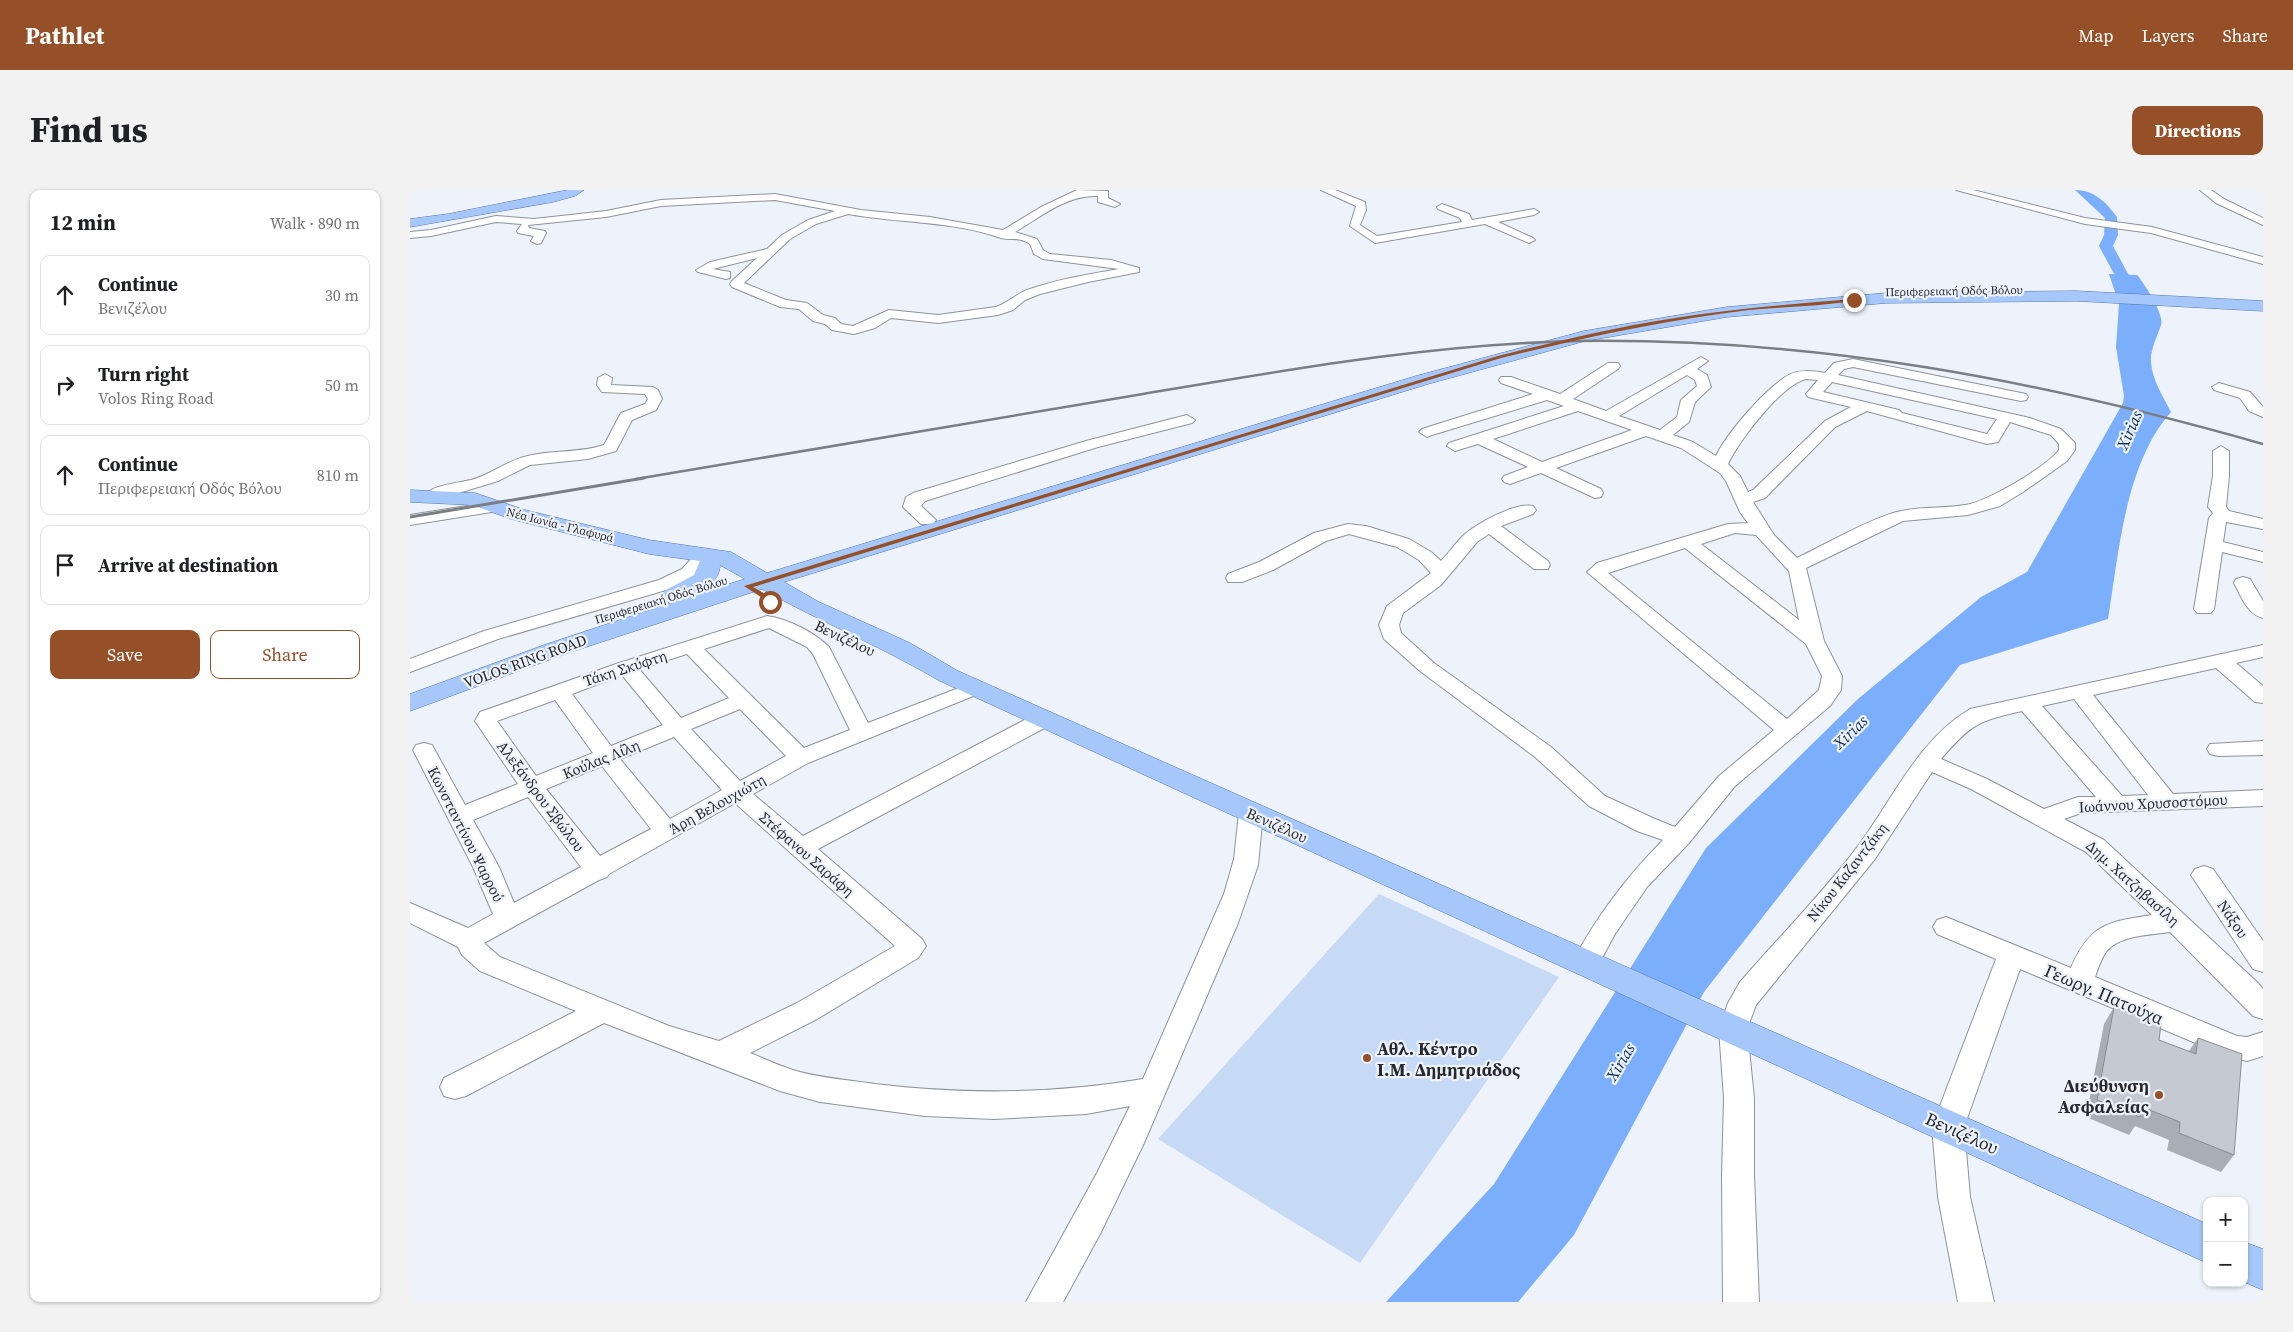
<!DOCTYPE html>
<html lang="en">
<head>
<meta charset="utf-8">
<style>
	body { margin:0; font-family:"Source Serif 4",serif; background:#f2f2f2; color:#202124 }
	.controls { position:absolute; right:15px; bottom:15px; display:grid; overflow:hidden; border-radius:10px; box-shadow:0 1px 4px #0004 }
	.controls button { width:45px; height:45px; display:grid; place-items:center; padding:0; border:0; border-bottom:1px solid #e0e0e0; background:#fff; color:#202124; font:25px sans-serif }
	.stop { position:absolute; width:15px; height:15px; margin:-11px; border:4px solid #965028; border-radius:50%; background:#fff }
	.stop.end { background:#965028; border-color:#fff; box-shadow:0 1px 5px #0008 }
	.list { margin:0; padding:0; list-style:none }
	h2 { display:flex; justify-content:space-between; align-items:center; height:65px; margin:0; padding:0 20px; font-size:21px }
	h2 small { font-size:16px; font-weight:400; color:#757577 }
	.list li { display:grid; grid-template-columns:32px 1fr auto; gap:15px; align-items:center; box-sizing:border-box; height:80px; margin:0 10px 10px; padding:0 10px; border:1px solid #e0e0e0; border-radius:10px }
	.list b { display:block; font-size:19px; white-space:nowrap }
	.list p { margin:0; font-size:16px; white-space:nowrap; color:#757577 }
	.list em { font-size:16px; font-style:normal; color:#757577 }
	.actions { display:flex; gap:10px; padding:15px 20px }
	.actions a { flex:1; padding:11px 0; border:1px solid #965028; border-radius:10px; text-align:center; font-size:18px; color:#965028 }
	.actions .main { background:#965028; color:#fff }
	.icon { flex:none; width:28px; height:28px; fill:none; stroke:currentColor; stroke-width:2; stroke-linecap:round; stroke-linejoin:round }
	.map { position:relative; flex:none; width:1853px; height:1112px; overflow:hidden; border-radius:10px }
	header { display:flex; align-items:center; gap:30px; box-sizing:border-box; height:70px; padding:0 25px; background:#965028; color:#fff }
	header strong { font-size:24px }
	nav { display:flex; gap:28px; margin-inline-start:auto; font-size:18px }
	.intro { display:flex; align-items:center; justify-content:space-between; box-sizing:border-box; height:120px; padding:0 30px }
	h1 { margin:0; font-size:35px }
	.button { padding:12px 22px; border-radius:10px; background:#965028; color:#fff; font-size:18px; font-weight:700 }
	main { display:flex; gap:30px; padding:0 30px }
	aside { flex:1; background:#fff; border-radius:10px; box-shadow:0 1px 4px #0004 }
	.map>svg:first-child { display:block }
	.green { fill:#c6d9f5 }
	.water { fill:#7baefb }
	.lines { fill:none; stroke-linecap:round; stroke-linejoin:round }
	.river { fill:#7baefb; fill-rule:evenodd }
	.minor-casing { stroke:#8e939a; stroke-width:2 }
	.major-casing { stroke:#5377ae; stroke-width:1 }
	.minor { fill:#fff; fill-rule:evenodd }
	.major { fill:#a6c7f9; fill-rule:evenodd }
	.rail-far1 { stroke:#7b7e84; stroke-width:2.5 }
	.rail { stroke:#7b7e84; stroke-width:3 }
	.wall { fill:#a9aeb5 }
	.building { fill:#c5cad2; stroke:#8a8d93 }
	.route { fill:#965028 }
	.poi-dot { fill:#965028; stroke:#eef3fb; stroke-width:2 }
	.labels { text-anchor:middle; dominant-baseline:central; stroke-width:4.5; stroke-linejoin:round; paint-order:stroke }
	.far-street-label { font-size:12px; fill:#26282b; stroke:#eef3fb }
	.street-label { font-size:15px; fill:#26282b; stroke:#eef3fb }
	.water-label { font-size:16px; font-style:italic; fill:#0a2a59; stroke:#eef3fb }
	.near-street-label { font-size:18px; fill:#26282b; stroke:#eef3fb }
	.near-poi-label { font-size:18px; font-weight:bold; fill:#26282b; stroke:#eef3fb; text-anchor:start }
</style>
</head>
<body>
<header>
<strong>Pathlet</strong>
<nav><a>Map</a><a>Layers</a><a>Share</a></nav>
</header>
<div class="intro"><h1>Find us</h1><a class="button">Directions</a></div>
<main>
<aside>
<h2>12 min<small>Walk · 890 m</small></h2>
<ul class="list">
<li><svg class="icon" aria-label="ahead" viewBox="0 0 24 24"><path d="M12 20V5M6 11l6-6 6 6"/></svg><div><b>Continue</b><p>Βενιζέλου</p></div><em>30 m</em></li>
<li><svg class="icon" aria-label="right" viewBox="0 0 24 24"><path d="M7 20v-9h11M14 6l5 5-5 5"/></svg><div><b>Turn right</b><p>Volos Ring Road</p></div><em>50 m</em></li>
<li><svg class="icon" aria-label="ahead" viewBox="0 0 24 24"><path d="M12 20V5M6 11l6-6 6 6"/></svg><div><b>Continue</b><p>Περιφερειακή Οδός Βόλου</p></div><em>810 m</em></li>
<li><svg class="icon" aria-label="arrive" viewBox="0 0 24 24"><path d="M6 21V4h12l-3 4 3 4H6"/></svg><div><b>Arrive at destination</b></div></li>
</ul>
<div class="actions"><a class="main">Save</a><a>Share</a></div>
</aside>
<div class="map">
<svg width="1853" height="1112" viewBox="0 0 1853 1112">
	<rect width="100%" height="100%" fill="#eef3fb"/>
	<polygon class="green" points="969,704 1149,787 950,1073 748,949"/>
	<path class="water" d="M1699 84 1727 85C1734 93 1755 125 1751 135 1747 147 1740 160 1741 172 1742 190 1753 206 1761 222 1715 274 1709 362 1698 429L1550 475 1294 802 1164 1045 1108 1112H976L1084 994 1296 658 1448 509 1571 407 1617 382 1713 213 1714 206 1706 157 1709 114Z"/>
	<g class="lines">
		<path class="river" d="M1665 0C1684 0 1696 12 1707 27L1708 45 1703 56 1723 93 1729 120 1726 123H1716L1713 120 1709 93 1689 56 1694 45 1695 28Z"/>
		<g class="minor-casing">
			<g id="minor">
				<path d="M667 0 698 1V8L710 14 705 17 688 12V6C658 4 630 27 605 42L627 49 633 60 640 64 701 70 729 78V82L678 92 630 104 615 110 603 120 588 125 528 133 481 128 465 138 444 144 422 140 415 134 403 131 389 119 370 117 322 97 320 94 322 91 347 68 303 79 320 82V88L316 89 288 82 286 80 300 72 357 59 372 45 398 30 425 21 365 10 251 16 196 27 118 35 119 38 135 41 136 43 131 53 127 54 121 51 124 46 108 43 107 41 112 34 86 32 21 46 0 48V42L21 40 86 26 124 29 196 21 251 10 365 4 451 20 520 27 593 40 631 17ZM438 24C488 33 543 31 591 48 601 51 609 46 620 54L624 64 633 69 709 79C680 84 649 89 620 99 607 103 598 113 586 117L528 125 479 120 443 136 431 134 425 128 413 125 397 113 376 110 334 93 380 49 406 34Z"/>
				<polygon points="911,0 925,0 955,12 956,20 950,35 967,46 1052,32 1050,28 1028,19 1027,17 1032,14 1059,24 1062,30 1124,19 1129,22 1124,25 1088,32 1123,48 1125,50 1119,53 1075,34 965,53 940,36 946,16"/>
				<polygon points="1546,0 1563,0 1675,28 1742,37 1853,67 1853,74 1741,43 1675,34"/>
				<polygon points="1790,0 1801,0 1814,9 1853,28 1853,35 1806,13"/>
				<path d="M1291 167 1298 171 1287 179 1297 185 1301 197 1285 212 1279 232 1263 245 1283 252 1306 266C1317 243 1355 199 1377 186 1388 179 1403 181 1415 183L1424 173 1443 169 1616 204 1618 207 1616 210 1611 211 1443 177 1434 179 1428 185 1620 228 1651 239 1665 253V260L1657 271 1613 302 1590 316 1558 325 1493 331 1396 378 1414 451 1432 486 1431 500 1420 516 1325 596 1279 653 1237 697 1205 744 1185 781 1175 784 1165 781 1161 774C1188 725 1214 690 1253 650L1227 641 1179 616 1125 567 1010 481 974 449 969 435 977 416 1021 383 1009 370 987 357 939 344 916 351 863 380 832 392H818L816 388 818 384 849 372 904 343 938 334 956 336 999 349 1021 362 1031 371C1039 363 1046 352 1055 344 1068 333 1106 312 1123 316L1126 320 1123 324 1091 336 1138 371 1140 375 1138 379H1124L1079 344 1067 352 1031 395 993 423 989 435 991 443 1024 473 1141 557 1195 606 1245 629 1265 637 1309 586 1364 540 1177 382 1187 373 1318 334 1338 333 1330 322 1316 291 1310 283 1271 258 1236 246 1146 278 1191 299 1193 303 1191 307 1185 308 1131 283 1100 294 1094 292 1092 289 1094 286 1118 277 1068 254 1045 261 1037 256 1039 253 1154 216 1137 210 1022 245 1017 247 1009 242 1012 239 1123 204 1091 193 1089 190 1091 187H1101L1150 204 1198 173H1208L1210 176 1208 179 1163 209 1196 221ZM1277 185 1285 190 1287 196 1271 210 1267 227 1250 240 1209 226ZM1396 189 1408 190 1396 204 1398 207 1441 217 1415 231 1343 300 1338 302 1330 286 1318 274C1329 251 1371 195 1396 189ZM1422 192 1587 229 1577 244 1492 223 1489 220 1413 202ZM1168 221 1222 240 1132 272 1083 249ZM1457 221 1577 254 1588 252 1600 232 1641 245 1649 254V260C1636 277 1577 312 1555 315 1531 319 1507 316 1483 323 1454 332 1416 354 1387 368L1364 345 1343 312 1355 308 1425 237ZM1325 343 1346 345 1379 381 1389 430 1291 354ZM1275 358 1396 454 1412 486 1409 500 1377 529 1198 383Z"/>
				<path d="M195 184 202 188 201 195 243 197 248 200 252 209 246 220 222 230 206 261 178 269 120 275 88 291 22 311 16 310 14 306C21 295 48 293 61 290 82 284 99 269 122 265 146 260 170 263 194 255L211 223 235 214 238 209 235 204 192 202 187 195 188 188Z"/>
				<polygon points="1809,193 1840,202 1853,217 1853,227 1839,221 1830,208 1804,200 1802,197"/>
				<polygon points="777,225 785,230 782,233 688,257 515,311 511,316 526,330 523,334 511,334 493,317 496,307 503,303 676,251"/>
				<polygon points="1811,256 1819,261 1819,286 1816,317 1819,321 1853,329 1853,339 1816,332 1813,352 1853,362 1853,372 1812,362 1804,419 1801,423 1787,423 1784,419 1799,328 1803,323 1798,317 1803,286 1803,261"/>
				<polygon points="82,312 88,313 91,317 88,321 0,335 0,325"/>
				<path d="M290 365 296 366 299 370C289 385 278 390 263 398L88 449 0 482V469L74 441 249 390 272 379 284 366Z"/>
				<path d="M1833 387 1840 389 1853 411V428C1837 424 1831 406 1824 393L1826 389Z"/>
				<path d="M357 426C378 429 404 442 419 457L458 533 559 494 566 492 573 494 577 498 573 502 398 573 343 604 393 646 626 524 634 522 642 524 645 529 642 534 408 659 512 749 516 756 508 768 407 829 340 863C355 869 370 876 386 881 412 888 438 890 465 894 555 905 643 904 733 889L814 704 824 669 829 623 833 617 841 615 849 617 853 623 848 675 828 733 734 953 690 1044 653 1112H616L687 983 720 916 676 924 584 929 515 926 410 912 370 901 194 833 56 906 45 909 34 906 30 897 34 888 166 821 70 781 52 765 48 757 0 733V713L58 738 83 724 63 677 3 560 6 555 14 553 22 555 55 615 108 594 65 531 70 522 209 473ZM359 438 397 457 403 464 440 540 394 558 294 459ZM277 464 319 508 271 528 229 479ZM212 485 253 535 201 556 162 504ZM145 510 183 563 126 586 87 531ZM330 519 376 566 330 591 281 539ZM264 547 312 600 260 629 210 569ZM192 576 241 639 190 666 136 599ZM118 607 171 677 104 713 89 677 63 630ZM325 613 485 756 387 813 309 851 259 836 90 767 74 753 189 690 197 687 199 684Z"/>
				<path d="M1853 455V467L1826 473 1853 496V513L1845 512 1806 478 1683 505 1763 604 1853 600V616L1671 623 1654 629 1694 650 1848 793 1853 799V829L1843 826 1760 742C1740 745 1709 745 1696 762 1691 769 1688 779 1685 787L1827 846 1837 847 1853 842V866L1837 871 1814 865 1610 779 1554 937 1560 1007 1584 1112H1548L1528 1007 1522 937 1586 769 1527 744 1523 737 1527 730 1536 727 1661 778C1680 734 1697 732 1742 725L1676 662 1561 599 1522 582 1465 669 1346 815 1337 839 1344 908V985L1349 1112H1313L1312 985 1314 908 1309 839 1318 813 1330 792C1369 747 1412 704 1448 656 1483 609 1508 550 1560 519ZM1664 509 1738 605 1712 606 1632 516ZM1612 521 1686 607H1668L1634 619 1577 589 1531 569C1561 534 1568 531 1612 521Z"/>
				<polygon points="1853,551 1853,565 1808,566 1800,564 1797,559 1800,554"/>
				<polygon points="1794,676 1803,679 1853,751 1853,782 1843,779 1781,685 1785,679"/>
			</g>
		</g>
		<g class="major-casing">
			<g id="major">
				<polygon points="158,0 174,0 165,6 143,12 0,37 0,29 38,24"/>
				<path d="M1667 101 1853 111V121L1667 111 1476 113 1317 127 1175 151 1018 194 374 392 409 412 500 453 548 481 1797 1034V1073L530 491C472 457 411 432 352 399L155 464 0 521V504L137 454 261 413 254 411 250 406 254 401 284 385 290 371 239 364 101 329 62 315 0 312V300L65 303 115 320 239 350 321 362 357 383 1006 186 1174 141 1317 117 1476 103ZM310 375 335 389 284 405C296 399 310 390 310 375Z"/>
				<polygon points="1834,1052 1853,1059 1853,1100 1834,1092"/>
			</g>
		</g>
		<use href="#minor" class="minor"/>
		<use href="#major" class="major"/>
		<path class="rail-far1" d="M226 289C395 261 564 233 733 204 877 180 1021 154 1168 151 1406 148 1625 189 1853 254"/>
		<polyline class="rail" points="0,327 234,288"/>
	</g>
	<polygon class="wall" points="1704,817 1749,850 1779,861 1788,848 1824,965 1811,982 1757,960 1759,950 1725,936 1719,945 1676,927 1694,834"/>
	<polygon class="building" points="1704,817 1751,834 1749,850 1786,864 1788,848 1832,864 1824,965 1769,943 1770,932 1732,917 1730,927 1687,910"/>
	<path class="route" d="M1444 109 1445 111C1410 116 1374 117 1339 120 1255 130 1173 148 1091 168L343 397 371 413V416L357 414V411L334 396 1088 166C1144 152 1201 138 1259 129 1320 119 1382 114 1444 109Z"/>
	<g class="poi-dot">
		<circle cx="957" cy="868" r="5"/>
		<circle cx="1749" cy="905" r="5"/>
	</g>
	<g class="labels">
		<g class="far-street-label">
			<text transform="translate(1544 101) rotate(-1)">Περιφερειακή Οδός Βόλου</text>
			<text transform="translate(150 335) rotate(14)">Νέα Ιωνία - Γλαφυρά</text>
			<text transform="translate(251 410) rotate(-17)">Περιφερειακή Οδός Βόλου</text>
		</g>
		<g class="street-label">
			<text transform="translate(435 448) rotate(25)">Βενιζέλου</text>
			<text transform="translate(115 471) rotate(-20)">VOLOS RING ROAD</text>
			<text transform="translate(215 478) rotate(-18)">Τάκη Σκύφτη</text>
			<text transform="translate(191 569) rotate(-22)">Κούλας Λίλη</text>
			<text transform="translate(131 606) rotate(53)">Αλεξάνδρου Σβώλου</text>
			<text transform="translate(1743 613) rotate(-3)">Ιωάννου Χρυσοστόμου</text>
			<text transform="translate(307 614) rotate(-29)">Άρη Βελουχιώτη</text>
			<text transform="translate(867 635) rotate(24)">Βενιζέλου</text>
			<text transform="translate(56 644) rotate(63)">Κωνσταντίνου Ψαρρού</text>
			<text transform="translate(397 664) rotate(41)">Στέφανου Σαράφη</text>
			<text transform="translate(1437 682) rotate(-52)">Νίκου Καζαντζάκη</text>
			<text transform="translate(1723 693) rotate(42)">Δημ. Χατζηβασίλη</text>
			<text transform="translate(1823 729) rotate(56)">Νάξου</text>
		</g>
		<g class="water-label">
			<text transform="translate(1719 240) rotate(-66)">Xirias</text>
			<text transform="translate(1440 542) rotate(-44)">Xirias</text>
			<text transform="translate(1210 872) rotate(-59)">Xirias</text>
		</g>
		<g class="near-street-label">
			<text transform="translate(1694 804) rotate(23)">Γεωργ. Πατούχα</text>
			<text transform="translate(1552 943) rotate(24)">Βενιζέλου</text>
		</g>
		<g class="near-poi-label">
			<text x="967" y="858">Αθλ. Κέντρο<tspan x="967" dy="21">Ι.Μ. Δημητριάδος</tspan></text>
			<text x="1739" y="895" text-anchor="end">Διεύθυνση<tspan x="1739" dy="21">Ασφαλείας</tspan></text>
		</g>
	</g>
</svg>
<div class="controls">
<button>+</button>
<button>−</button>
</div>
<div class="stop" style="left:360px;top:412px"></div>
<div class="stop end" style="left:1444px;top:110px"></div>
</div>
</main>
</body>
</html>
